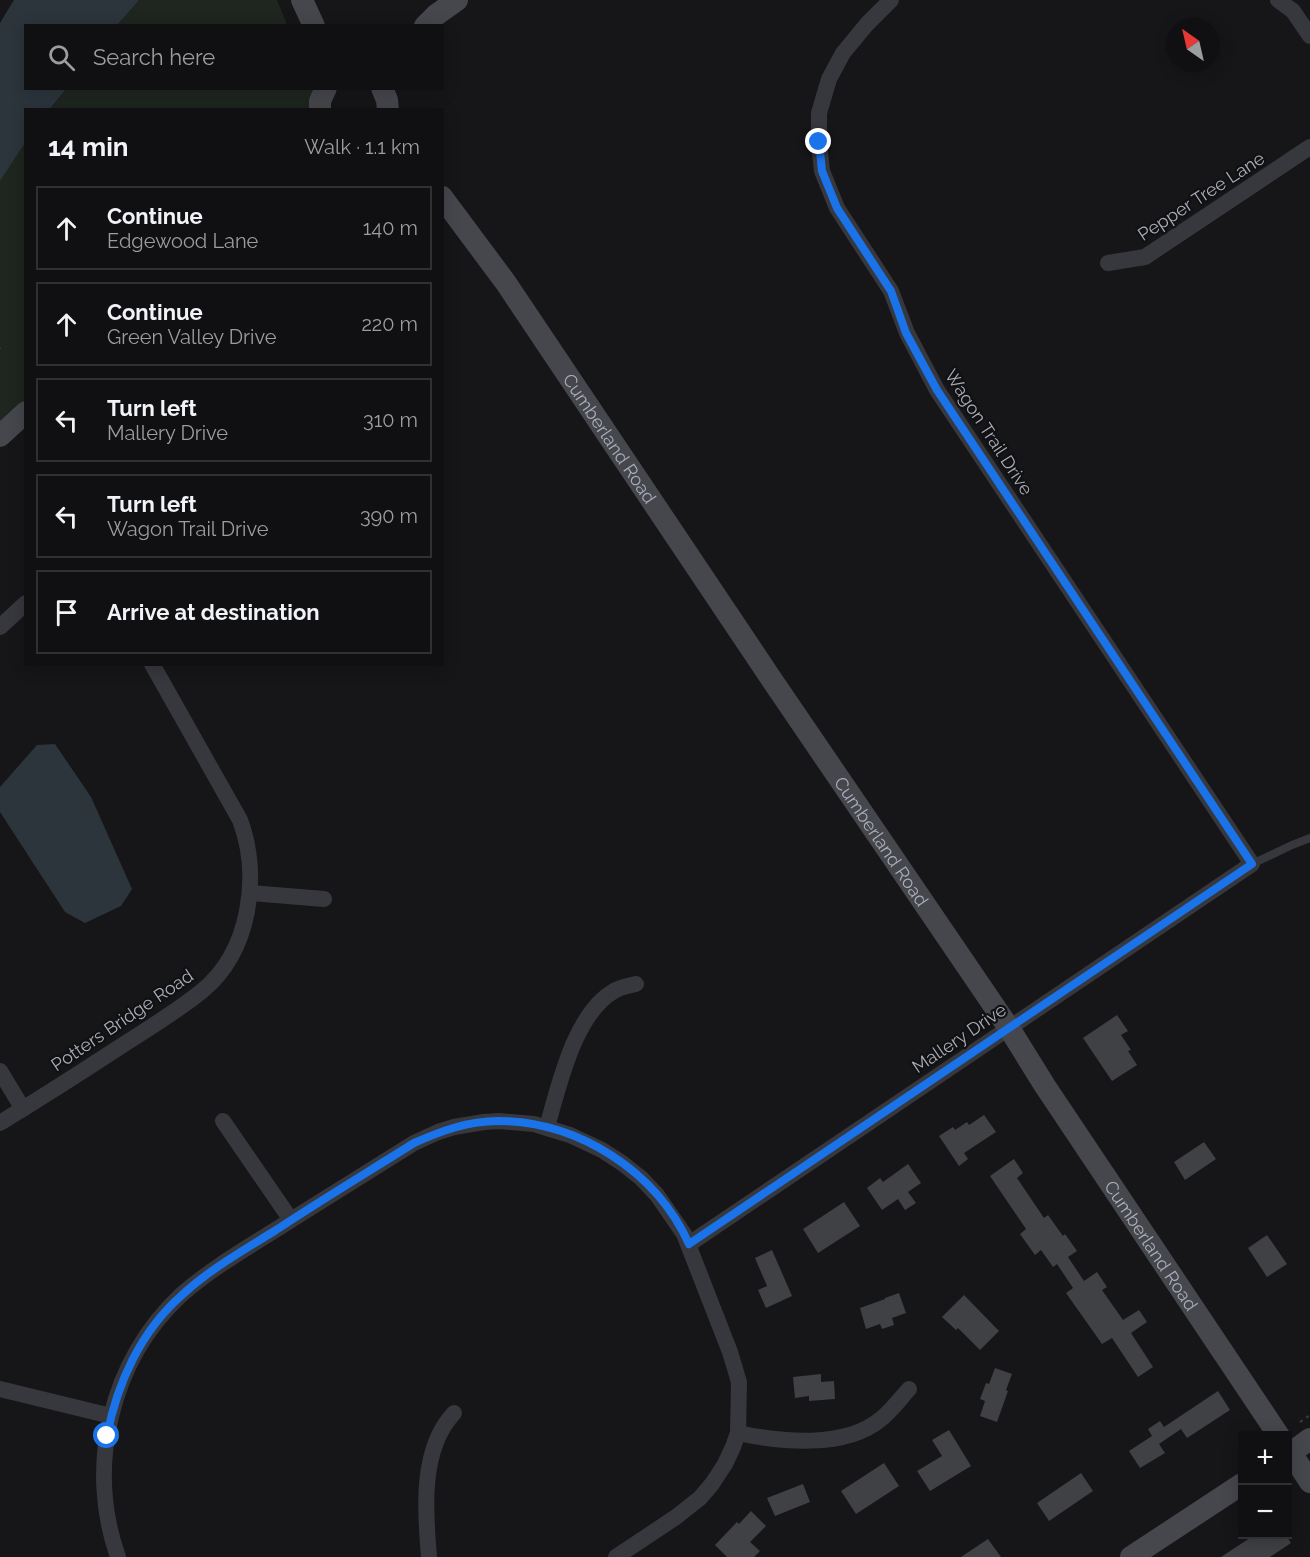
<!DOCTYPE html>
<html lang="en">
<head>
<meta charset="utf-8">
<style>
	body { margin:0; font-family:Raleway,sans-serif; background:#1e1e20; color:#f1f3f6 }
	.controls { position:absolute; right:18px; bottom:18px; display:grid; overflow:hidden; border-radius:0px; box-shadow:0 3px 15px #0003 }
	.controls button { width:54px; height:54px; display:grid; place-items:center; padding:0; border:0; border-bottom:2px solid #303032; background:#101012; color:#f1f3f6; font:30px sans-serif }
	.compass { position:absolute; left:1166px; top:18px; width:54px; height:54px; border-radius:50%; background:#101012; box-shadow:0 3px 15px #0003; rotate:326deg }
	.stop { position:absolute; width:18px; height:18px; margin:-14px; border:4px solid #1a73e8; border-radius:50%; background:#fff }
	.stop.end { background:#1a73e8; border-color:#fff; box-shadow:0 2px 6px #0008 }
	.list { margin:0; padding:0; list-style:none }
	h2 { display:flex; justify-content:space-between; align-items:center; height:78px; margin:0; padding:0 24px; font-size:26px }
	h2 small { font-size:20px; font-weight:400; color:#9c9d9f }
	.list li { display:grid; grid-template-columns:39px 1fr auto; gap:18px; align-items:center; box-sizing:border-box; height:84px; margin:0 12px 12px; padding:0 12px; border:2px solid #303032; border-radius:0px }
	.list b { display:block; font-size:22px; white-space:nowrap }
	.list p { margin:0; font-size:20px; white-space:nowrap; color:#9c9d9f }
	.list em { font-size:20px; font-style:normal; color:#9c9d9f }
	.icon { flex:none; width:33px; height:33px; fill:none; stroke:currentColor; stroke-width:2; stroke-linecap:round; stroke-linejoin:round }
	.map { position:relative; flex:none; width:1310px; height:1557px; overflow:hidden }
	.search { position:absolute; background:#101012; box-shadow:0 3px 15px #0003; left:24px; top:24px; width:420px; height:66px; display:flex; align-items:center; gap:15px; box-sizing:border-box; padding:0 21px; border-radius:0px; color:#9c9d9f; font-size:22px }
	.panel { position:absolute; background:#101012; box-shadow:0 3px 15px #0003; left:24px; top:108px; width:420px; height:558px; border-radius:0px }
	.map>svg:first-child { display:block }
	.green { fill:#1e261f }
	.water { fill:#2c353c }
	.building { fill:#404145 }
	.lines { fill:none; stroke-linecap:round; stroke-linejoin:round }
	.path { stroke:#3d3f44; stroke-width:2; stroke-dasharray:3 4.5; stroke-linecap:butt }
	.lane { stroke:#37383d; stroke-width:8 }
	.street { stroke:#37383d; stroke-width:16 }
	.secondary { stroke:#45474d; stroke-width:22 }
	.route { stroke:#1a73e8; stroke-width:8 }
	.labels { text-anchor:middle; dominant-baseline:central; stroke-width:4.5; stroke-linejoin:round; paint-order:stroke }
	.street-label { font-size:18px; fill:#a8adb8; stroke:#111113 }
</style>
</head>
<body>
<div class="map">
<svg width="1310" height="1557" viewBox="0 0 1310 1557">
	<rect width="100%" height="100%" fill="#161618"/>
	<g class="green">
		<polygon points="138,0 277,0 287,25 116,26"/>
		<polygon points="314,88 309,109 50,110 66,89"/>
		<polygon points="25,143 25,412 0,436 0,181"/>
	</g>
	<g class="water">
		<polygon points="14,0 139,0 117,25 26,26 26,88 66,89 50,109 26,110 25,143 0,181 0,23"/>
		<polygon points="55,744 91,797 132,889 121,906 85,923 65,912 0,812 0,787 37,745"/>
	</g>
	<g class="building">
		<polygon points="1117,1015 1128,1031 1121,1035 1131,1050 1128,1051 1137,1065 1112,1081 1083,1038"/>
		<polygon points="984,1115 996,1132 964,1153 968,1159 959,1166 939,1136 953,1127 955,1130 967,1122 969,1125"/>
		<polygon points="1204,1142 1216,1159 1185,1180 1174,1162"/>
		<polygon points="1014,1159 1023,1173 1017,1178 1044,1218 1048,1215 1063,1236 1065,1234 1077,1251 1068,1257 1084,1281 1097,1272 1107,1287 1102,1290 1123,1320 1139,1310 1147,1322 1131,1333 1153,1367 1138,1377 1112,1338 1102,1344 1066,1293 1073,1288 1057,1264 1053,1267 1041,1250 1035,1255 1020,1234 1026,1229 990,1176"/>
		<polygon points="908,1164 921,1183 908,1192 916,1203 905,1210 898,1199 882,1210 867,1188 880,1178 883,1182"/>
		<polygon points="844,1202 860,1226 818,1253 803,1229"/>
		<polygon points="1267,1235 1287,1264 1267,1277 1248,1248"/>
		<polygon points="772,1250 792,1296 766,1308 758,1290 767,1286 755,1258"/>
		<polygon points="899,1293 906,1313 892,1318 894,1325 882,1329 880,1324 866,1329 860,1308 885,1299 885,1298"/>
		<polygon points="964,1295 999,1331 980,1350 958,1328 956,1330 942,1317"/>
		<polygon points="995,1368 1012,1374 1006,1390 1008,1391 997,1422 980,1416 985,1401 980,1399 986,1383 989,1384"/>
		<polygon points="821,1374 821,1382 834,1381 835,1399 809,1401 809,1396 795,1398 793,1377"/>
		<polygon points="1218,1391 1230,1410 1187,1438 1181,1429 1159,1444 1165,1453 1140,1468 1129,1451 1152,1436 1148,1429 1160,1421 1164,1427"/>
		<polygon points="949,1430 971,1466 930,1491 917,1471 942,1456 932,1440"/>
		<polygon points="884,1463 899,1486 856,1514 841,1491"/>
		<polygon points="1081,1473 1093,1491 1049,1521 1037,1503"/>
		<polygon points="803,1484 810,1502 775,1516 767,1498"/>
		<polygon points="751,1511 766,1526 750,1542 760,1551 754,1557 727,1557 715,1545 737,1522 739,1524"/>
		<polygon points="1256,1534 1285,1534 1291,1543 1270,1557 1221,1557"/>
		<polygon points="988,1539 1001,1557 961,1557"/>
	</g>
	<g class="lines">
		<g class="path">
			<polyline points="0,348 0,349"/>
			<polyline points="1300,1422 1310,1415"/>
		</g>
		<polyline class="lane" points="1252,864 1292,845 1310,838"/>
		<g class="street">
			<polyline points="1278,0 1293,11 1310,36"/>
			<polyline points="1108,263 1145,257 1310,147"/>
			<polyline points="0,627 26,603"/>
			<polyline points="250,893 324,899"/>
			<polyline points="0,1071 23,1109"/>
			<polyline points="223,1121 291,1220 414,1143 438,1132 454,1127 484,1122 499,1121 534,1124 570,1135 602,1150 622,1163 641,1178 657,1195 684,1234 730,1352 739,1382 738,1433 733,1447 725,1464 712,1484 700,1498 676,1517 616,1557"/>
			<path d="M0 1123C39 1099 77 1075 115 1050 144 1031 175 1013 202 991 250 952 261 876 240 820L152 664"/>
			<path d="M547 1127C559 1086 574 1014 614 991 620 987 628 986 636 984"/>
			<polyline points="689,1244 1252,864 937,390 907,333 891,291 837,208 822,171 819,143 819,113 829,79 843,53 867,24 891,0"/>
			<polyline points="0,1389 111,1416"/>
			<path d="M738 1433C780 1442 845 1449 881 1419 891 1411 900 1399 909 1389"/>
			<path d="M118 1557C86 1467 110 1361 181 1295 214 1266 254 1244 291 1220"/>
			<path d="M429 1557C425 1511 420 1449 454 1413"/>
		</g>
		<g class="secondary">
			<polyline points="302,0 314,26"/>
			<polyline points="425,26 436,15 457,0"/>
			<polyline points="382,88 387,100 388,110"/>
			<polyline points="320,110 320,101 326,88"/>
			<path id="s1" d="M442 197 506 283 770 677 1009 1028 1045 1086 1279 1436"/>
			<polyline points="0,436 26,412"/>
			<polyline points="1288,1448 1310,1482"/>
			<polyline points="1288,1455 1310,1439"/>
			<polyline points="1131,1557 1242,1484"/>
		</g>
	</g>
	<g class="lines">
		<path class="route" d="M107 1436C117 1383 141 1331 182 1295 210 1269 244 1250 276 1230 321 1200 368 1172 414 1143 441 1131 468 1121 498 1121 578 1121 656 1171 689 1244L1252 864 937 390 906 333 891 291 837 208 822 171 819 142"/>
	</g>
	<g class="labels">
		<g class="street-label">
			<text transform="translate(1201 196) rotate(-33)">Pepper Tree Lane</text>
			<text transform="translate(989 432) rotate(57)">Wagon Trail Drive</text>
			<text stroke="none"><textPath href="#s1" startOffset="294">Cumberland Road</textPath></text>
			<text stroke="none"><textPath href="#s1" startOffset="780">Cumberland Road</textPath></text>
			<text transform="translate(122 1020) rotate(-34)">Potters Bridge Road</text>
			<text transform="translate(959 1038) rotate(-34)">Mallery Drive</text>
			<text stroke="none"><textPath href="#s1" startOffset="1266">Cumberland Road</textPath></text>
		</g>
	</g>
</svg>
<div class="controls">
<button>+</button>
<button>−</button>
</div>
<svg class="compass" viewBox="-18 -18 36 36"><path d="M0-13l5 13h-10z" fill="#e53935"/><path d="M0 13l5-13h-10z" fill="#9c9d9f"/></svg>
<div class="stop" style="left:107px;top:1436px"></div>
<div class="stop end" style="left:819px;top:142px"></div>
<div class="search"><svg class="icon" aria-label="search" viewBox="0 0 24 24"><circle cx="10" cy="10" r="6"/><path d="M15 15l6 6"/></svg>Search here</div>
<section class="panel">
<h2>14 min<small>Walk · 1.1 km</small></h2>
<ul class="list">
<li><svg class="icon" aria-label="ahead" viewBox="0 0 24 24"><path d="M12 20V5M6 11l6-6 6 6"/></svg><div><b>Continue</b><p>Edgewood Lane</p></div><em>140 m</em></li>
<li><svg class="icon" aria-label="ahead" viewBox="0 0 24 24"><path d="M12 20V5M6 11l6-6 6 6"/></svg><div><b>Continue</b><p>Green Valley Drive</p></div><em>220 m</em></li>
<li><svg class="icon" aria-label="left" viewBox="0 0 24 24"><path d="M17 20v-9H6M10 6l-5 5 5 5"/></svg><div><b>Turn left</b><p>Mallery Drive</p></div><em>310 m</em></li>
<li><svg class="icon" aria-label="left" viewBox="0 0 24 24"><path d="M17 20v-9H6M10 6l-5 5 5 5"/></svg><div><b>Turn left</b><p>Wagon Trail Drive</p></div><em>390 m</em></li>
<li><svg class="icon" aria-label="arrive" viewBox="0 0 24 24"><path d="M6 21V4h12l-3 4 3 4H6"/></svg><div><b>Arrive at destination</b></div></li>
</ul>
</section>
</div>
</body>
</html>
